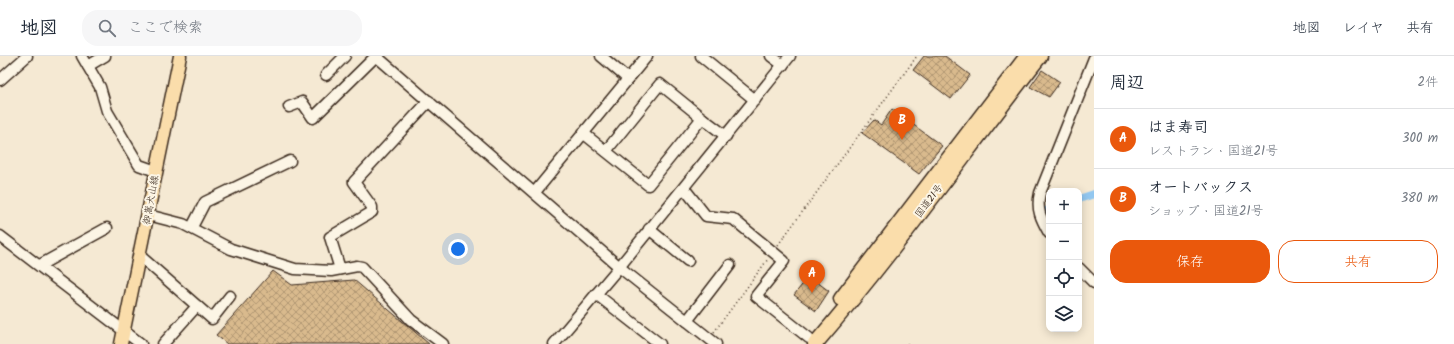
<!DOCTYPE html>
<html lang="ja">
<head>
<meta charset="utf-8">
<style>
	body { margin:0; font-family:Kalam,"Klee One",sans-serif; background:#f6f6f7; color:#1f2937 }
	.controls { position:absolute; right:12px; bottom:12px; display:grid; overflow:hidden; border-radius:8px; box-shadow:0 2px 10px #0003 }
	.controls button { width:36px; height:36px; display:grid; place-items:center; padding:0; border:0; border-bottom:1px solid #e0e1e3; background:#fff; color:#1f2937; font:20px sans-serif }
	.you { position:absolute; left:458px; top:193px; width:14px; height:14px; margin:-10px; border:3px solid #fff; border-radius:50%; background:#1a73e8; box-shadow:0 0 0 6px #1a73e833 }
	.badge { display:grid; place-items:center; width:26px; height:26px; border-radius:50%; background:#ea580c; color:#fff; font-size:13px; font-weight:700 }
	.pin { position:absolute; translate:-50% -33px; filter:drop-shadow(0 1px 2px #0008) }
	.pin::after { content:''; position:absolute; top:21px; width:14px; height:12px; background:inherit; clip-path:polygon(0 0,100% 0,50% 100%) }
	.list { margin:0; padding:0; list-style:none }
	h2 { display:flex; justify-content:space-between; align-items:center; height:52px; margin:0; padding:0 16px; font-size:17px }
	h2 small { font-size:13px; font-weight:400; color:#747a83 }
	.list li { display:grid; grid-template-columns:26px 1fr auto; gap:12px; align-items:center; box-sizing:border-box; height:60px; padding:0 16px; border-top:1px solid #e0e1e3 }
	.list b { display:block; font-size:15px; white-space:nowrap }
	.list p { margin:0; font-size:13px; white-space:nowrap; color:#747a83 }
	.list em { font-size:13px; font-style:normal; color:#747a83 }
	.actions { display:flex; gap:8px; padding:12px 16px }
	.actions a { flex:1; padding:9px 0; border:1px solid #ea580c; border-radius:16px; text-align:center; font-size:14px; color:#ea580c }
	.actions .main { background:#ea580c; color:#fff }
	.icon { flex:none; width:22px; height:22px; fill:none; stroke:currentColor; stroke-width:2; stroke-linecap:round; stroke-linejoin:round }
	.map { position:relative; flex:none; width:1094px; height:288px; overflow:hidden }
	header { display:flex; align-items:center; gap:24px; box-sizing:border-box; height:56px; padding:0 20px; background:#fff; border-bottom:1px solid #e0e1e3 }
	header strong { font-size:19px }
	nav { display:flex; gap:22px; margin-inline-start:auto; font-size:14px }
	.search { width:280px; height:36px; background:#f6f6f7; display:flex; align-items:center; gap:10px; box-sizing:border-box; padding:0 14px; border-radius:16px; color:#747a83; font-size:15px }
	main { display:flex }
	aside { flex:1; background:#fff }
	.map>svg:first-child { display:block }
	.lines { fill:none; stroke-linecap:round; stroke-linejoin:round }
	.canal { stroke:#92c7f0; stroke-width:8 }
	.building { fill:url(#building-cross-hatch); stroke:#3b2a1e }
	.minor-casing { stroke:#3b2a1e; stroke-width:13 }
	.major-casing { stroke:#3b2a1e; stroke-width:15 }
	.highway-casing { stroke:#3b2a1e; stroke-width:17 }
	.path { stroke:#3b2a1e; stroke-width:1.5; stroke-dasharray:1 3; stroke-linecap:butt }
	.minor { stroke:#fcf5e5; stroke-width:10 }
	.major { stroke:#faddab; stroke-width:12 }
	.highway { stroke:#faddab; stroke-width:14 }
	.labels { text-anchor:middle; dominant-baseline:central; stroke-width:4; stroke-linejoin:round; paint-order:stroke }
	.street-label { font-size:10px; fill:#3b2a1e; stroke:#fcf5e5 }
</style>
</head>
<body>
<header>
<strong>地図</strong>
<div class="search"><svg class="icon" aria-label="search" viewBox="0 0 24 24"><circle cx="10" cy="10" r="6"/><path d="M15 15l6 6"/></svg>ここで検索</div>
<nav><a>地図</a><a>レイヤ</a><a>共有</a></nav>
</header>
<main>
<div class="map">
<svg width="1094" height="288" viewBox="0 0 1094 288">
	<defs>
		<pattern id="building-cross-hatch" width="8" height="8" patternUnits="userSpaceOnUse"><rect width="8" height="8" fill="#d9ba8d"/><path d="M0 0l8 8M0 8l8-8" fill="none" stroke="#b19773"/></pattern>
	</defs>
	<rect width="100%" height="100%" fill="#f5e9d3"/>
	<filter id="ink" filterUnits="userSpaceOnUse"><feTurbulence type="fractalNoise" baseFrequency=".025" numOctaves="2"/><feDisplacementMap in="SourceGraphic" scale="8" xChannelSelector="R" yChannelSelector="G"/><feConvolveMatrix kernelMatrix="1 2 1 2 8 2 1 2 1" color-interpolation-filters="sRGB"/></filter>
	<g filter="url(#ink)">
		<g class="lines">
			<g class="canal">
				<polyline points="1079,143 1094,138"/>
				<polyline points="1044,156 1049,154"/>
			</g>
		</g>
		<g class="building">
			<polygon points="924,0 945,0 970,19 951,43 913,14"/>
			<polygon points="1042,14 1060,26 1049,41 1030,31"/>
			<polygon points="892,53 942,90 919,118 862,77 874,64 881,69"/>
			<polygon points="273,215 292,229 354,224 429,288 227,288 216,279"/>
			<polygon points="809,220 829,235 816,255 794,239"/>
		</g>
		<g class="lines">
			<g class="minor-casing">
				<g id="minor">
					<polyline points="82,0 100,31 107,55 139,109 156,115"/>
					<polyline points="376,0 623,214 716,288"/>
					<polyline points="601,0 628,23"/>
					<polyline points="701,0 755,44"/>
					<polyline points="771,0 783,9"/>
					<polyline points="88,10 105,0"/>
					<polyline points="326,19 345,0"/>
					<polyline points="0,24 27,0"/>
					<polyline points="289,51 302,46 313,62 376,0"/>
					<polyline points="583,77 648,129 702,62 726,80"/>
					<polyline points="606,95 660,28 702,62"/>
					<polyline points="684,132 706,160 733,163 784,205 756,240 809,282"/>
					<polyline points="535,136 647,0"/>
					<polyline points="148,159 183,168 231,193 295,213 331,215 357,210 362,211 411,264 443,288"/>
					<polyline points="192,171 205,146 290,105"/>
					<polyline points="649,173 688,205"/>
					<path d="M1049 177C1041 163 1036 153 1040 137L1094 2"/>
					<polyline points="0,180 141,288"/>
					<polyline points="140,200 212,263 230,240"/>
					<polyline points="40,209 107,172"/>
					<polyline points="1079,212 1094,227"/>
					<polyline points="340,213 330,181 372,156 372,151 354,126 429,45"/>
					<polyline points="596,238 660,288"/>
					<polyline points="687,265 730,209"/>
					<polyline points="163,288 197,250"/>
					<polyline points="554,288 620,210 790,0"/>
				</g>
			</g>
			<g class="major-casing">
				<polyline id="major" points="121,288 180,0"/>
			</g>
			<g class="highway-casing">
				<g id="highway">
					<polyline points="841,243 1027,0"/>
					<path d="M815 288C895 195 965 96 1040 0"/>
				</g>
			</g>
			<g class="path">
				<polyline points="778,189 917,0"/>
				<polyline points="714,276 768,203"/>
				<polyline points="907,288 908,288"/>
			</g>
			<use href="#minor" class="minor"/>
			<use href="#major" class="major"/>
			<use href="#highway" class="highway"/>
		</g>
	</g>
	<g class="labels">
		<g class="street-label">
			<text transform="translate(151 144) rotate(-80)">御嵩犬山線</text>
			<text transform="translate(929 145) rotate(-53)">国道21号</text>
		</g>
	</g>
</svg>
<div class="controls">
<button>+</button>
<button>−</button>
<button><svg class="icon" aria-label="locate" viewBox="0 0 24 24"><circle cx="12" cy="12" r="6"/><path d="M12 2v4M12 18v4M2 12h4M18 12h4"/></svg></button>
<button><svg class="icon" aria-label="layers" viewBox="0 0 24 24"><path d="M12 4l9 5-9 5-9-5zM3 14l9 5 9-5"/></svg></button>
</div>
<div class="you"></div>
<div class="pin badge" style="left:812px;top:237px">A</div>
<div class="pin badge" style="left:902px;top:84px">B</div>
</div>
<aside>
<h2>周辺<small>2件</small></h2>
<ul class="list">
<li><span class="badge">A</span><div><b>はま寿司</b><p>レストラン · 国道21号</p></div><em>300 m</em></li>
<li><span class="badge">B</span><div><b>オートバックス</b><p>ショップ · 国道21号</p></div><em>380 m</em></li>
</ul>
<div class="actions"><a class="main">保存</a><a>共有</a></div>
</aside>
</main>
</body>
</html>
